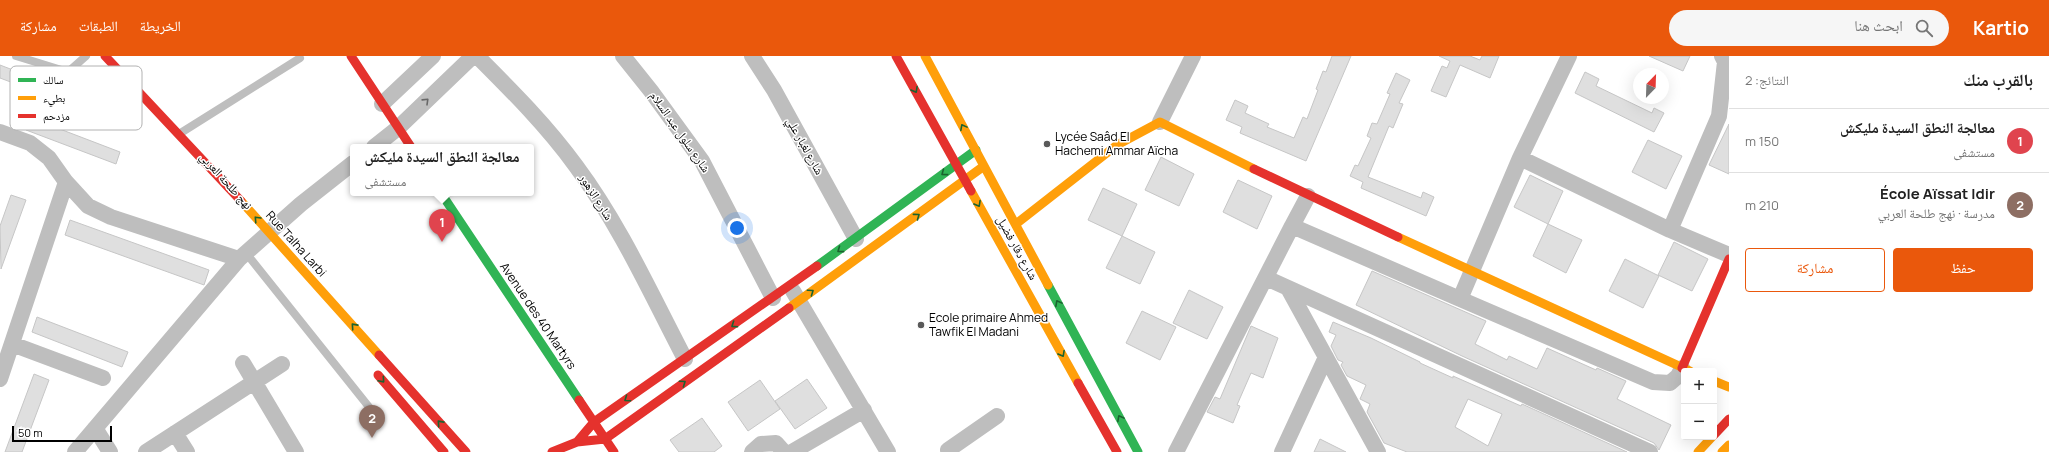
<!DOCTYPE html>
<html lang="ar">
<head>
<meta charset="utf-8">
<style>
  body { margin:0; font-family:Manrope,"Noto Naskh Arabic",sans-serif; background:#f6f6f6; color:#222; direction:rtl }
  .controls { position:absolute; right:12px; bottom:12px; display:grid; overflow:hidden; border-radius:4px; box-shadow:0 4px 16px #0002 }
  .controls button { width:36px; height:36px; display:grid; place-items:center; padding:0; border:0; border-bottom:1px solid #e0e0e0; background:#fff; color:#222; font:20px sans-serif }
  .compass { position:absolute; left:1633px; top:12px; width:36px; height:36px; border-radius:50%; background:#fff; box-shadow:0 4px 16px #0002; rotate:23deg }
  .scale { position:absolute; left:12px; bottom:10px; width:100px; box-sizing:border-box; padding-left:4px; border:2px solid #000; border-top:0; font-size:11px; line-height:14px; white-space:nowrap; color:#000; -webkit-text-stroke:3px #fff; paint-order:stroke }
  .you { position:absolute; left:737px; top:172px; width:14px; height:14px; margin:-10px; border:3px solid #fff; border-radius:50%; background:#1a73e8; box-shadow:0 0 0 6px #1a73e833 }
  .badge { display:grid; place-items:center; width:26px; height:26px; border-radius:50%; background:#ea580c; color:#fff; font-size:13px; font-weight:700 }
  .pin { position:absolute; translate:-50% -33px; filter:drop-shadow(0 1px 2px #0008) }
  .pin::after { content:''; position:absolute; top:21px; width:14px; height:12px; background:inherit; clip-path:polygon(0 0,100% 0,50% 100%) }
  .popup { position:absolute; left:350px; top:88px; width:184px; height:52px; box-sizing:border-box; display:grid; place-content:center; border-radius:4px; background:#fff; filter:drop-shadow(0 1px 3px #0005); font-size:13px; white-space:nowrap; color:#767676 }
  .popup b { font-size:15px; color:#222 }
  .popup::after { content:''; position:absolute; left:50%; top:100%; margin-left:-8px; border:8px solid transparent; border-top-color:#fff }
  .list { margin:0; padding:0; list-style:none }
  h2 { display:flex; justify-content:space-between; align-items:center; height:52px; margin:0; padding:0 16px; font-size:17px }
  h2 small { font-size:13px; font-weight:400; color:#767676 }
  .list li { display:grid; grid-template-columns:26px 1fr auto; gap:12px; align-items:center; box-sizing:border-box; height:64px; padding:0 16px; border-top:1px solid #e0e0e0 }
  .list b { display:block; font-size:15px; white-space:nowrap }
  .list p { margin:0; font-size:13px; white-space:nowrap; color:#767676 }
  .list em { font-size:13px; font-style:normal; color:#767676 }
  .actions { display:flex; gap:8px; padding:12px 16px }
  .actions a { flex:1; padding:9px 0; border:1px solid #ea580c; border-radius:4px; text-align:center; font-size:14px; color:#ea580c }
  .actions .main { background:#ea580c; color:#fff }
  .icon { flex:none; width:22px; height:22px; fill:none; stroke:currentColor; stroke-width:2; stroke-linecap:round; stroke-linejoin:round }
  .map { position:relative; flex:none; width:1729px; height:396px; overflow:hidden; direction:ltr }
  header { display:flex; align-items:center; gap:24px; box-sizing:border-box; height:56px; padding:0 20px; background:#ea580c; color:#fff }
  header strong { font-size:19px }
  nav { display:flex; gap:22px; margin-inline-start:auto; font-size:14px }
  .search { width:280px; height:36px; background:#f6f6f6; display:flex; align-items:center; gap:10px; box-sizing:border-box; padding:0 14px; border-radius:22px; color:#767676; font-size:15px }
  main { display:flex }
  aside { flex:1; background:#fff }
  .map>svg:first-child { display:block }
  .building { fill:#dfdfdf; stroke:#c6c6c6; fill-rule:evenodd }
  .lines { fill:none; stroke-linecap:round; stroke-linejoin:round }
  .lane { stroke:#bebebe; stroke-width:8 }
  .street { stroke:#bebebe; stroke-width:16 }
  .fast { stroke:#30b455; stroke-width:9 }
  .slow { stroke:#ff9f0a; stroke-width:9 }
  .jam { stroke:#e5322d; stroke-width:9 }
  .oneway { stroke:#1a632f }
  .oneway2 { stroke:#686868 }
  .poi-dot { fill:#595959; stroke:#fff; stroke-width:1.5 }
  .labels { text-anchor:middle; stroke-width:3; stroke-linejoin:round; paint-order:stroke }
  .street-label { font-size:12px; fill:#000; stroke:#fff }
  .poi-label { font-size:12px; fill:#000; stroke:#fff; text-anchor:start }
  .key { fill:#fff; stroke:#b2b2b2; stroke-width:1 }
  .key-label { font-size:11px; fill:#000 }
</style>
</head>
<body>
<header>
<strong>Kartio</strong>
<div class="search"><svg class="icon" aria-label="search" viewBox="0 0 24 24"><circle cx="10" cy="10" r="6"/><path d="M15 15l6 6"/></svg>ابحث هنا</div>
<nav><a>الخريطة</a><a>الطبقات</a><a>مشاركة</a></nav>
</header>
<main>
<aside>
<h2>بالقرب منك<small>النتائج: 2</small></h2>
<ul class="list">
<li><span class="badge" style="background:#e0444e">1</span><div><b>معالجة النطق السيدة مليكش</b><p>مستشفى</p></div><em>150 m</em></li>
<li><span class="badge" style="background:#8d6e63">2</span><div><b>École Aïssat Idir</b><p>مدرسة · نهج طلحة العربي</p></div><em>210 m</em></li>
</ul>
<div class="actions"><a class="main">حفظ</a><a>مشاركة</a></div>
</aside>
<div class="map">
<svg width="1729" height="396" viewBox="0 0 1729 396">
  <rect width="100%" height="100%" fill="#fff"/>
  <path class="building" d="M1332 0H1351L1306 105 1240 77 1242 71 1226 64 1235 44 1248 50 1245 57 1269 68 1267 71 1294 82 1303 61 1307 63 1318 34 1316 33 1323 15 1326 16Z
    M1439 0H1470L1480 4 1482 0H1499L1490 22 1460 9 1446 41 1431 35 1442 10 1447 12 1450 5Z
    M1649 0H1690L1683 15Z
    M0 9 44 26 40 37 0 22Z
    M1585 16 1599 23 1596 30 1652 57 1654 52 1664 57 1654 76 1575 37Z
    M1396 17 1410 24 1399 47 1403 48 1393 72 1389 70 1368 121 1421 142 1423 136 1434 141 1426 160 1361 132 1363 126 1350 120 1355 109 1358 110 1371 82 1367 80 1372 67 1377 68 1390 38 1387 37Z
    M31 62 120 96 116 108 26 74Z
    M1729 68V118L1709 109Z
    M1648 84 1682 100 1666 133 1632 116Z
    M1161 101 1194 118 1179 150 1145 134Z
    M1530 119 1563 135 1548 168 1514 151Z
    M1238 124 1272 140 1257 173 1223 156Z
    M1103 132 1137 148 1122 180 1088 164Z
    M11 139 26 144 1 213 0 170Z
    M70 164 209 214 204 229 65 179Z
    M1548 168 1582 184 1566 217 1533 200Z
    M1122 180 1155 196 1140 228 1106 212Z
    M1674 186 1708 203 1692 235 1658 219Z
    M1625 203 1659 220 1643 252 1609 235Z
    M1372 215 1486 265 1475 288 1507 304 1509 300 1537 313 1547 292 1596 314 1597 312 1626 325 1617 343 1671 369 1659 394 1654 387 1462 300 1356 249Z
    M1189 234 1223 251 1207 283 1173 267Z
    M1142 255 1176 271 1160 304 1126 287Z
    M37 261 128 296 122 311 32 276Z
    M1333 266 1371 282 1420 306V307L1453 322V320L1521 350 1522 348 1627 396H1407L1384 387 1367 356 1370 348 1360 343 1366 329 1347 320 1341 309 1343 306 1338 304 1331 290 1336 279 1329 276ZM1468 343 1502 358 1488 390 1455 371Z
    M1251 270 1278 282 1263 322 1251 317 1237 349 1240 350 1233 367 1207 356 1215 341 1220 343Z
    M34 318 49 324 22 396H5Z
    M807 323 827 352 795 373 775 345Z
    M760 324 780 353 748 375 728 346Z
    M702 362 722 390 714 396H679L670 384Z
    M1320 383 1346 396H1314Z"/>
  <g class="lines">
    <path class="lane" d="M16 0 68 16 86 0
      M179 78 300 2
      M246 197 373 356"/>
    <path class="street" d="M477 0C512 35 547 70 576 110 620 169 651 238 685 303
      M623 0 651 35 702 105 773 242
      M752 0 774 34 856 183
      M382 48 433 0
      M1160 66 1193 0
      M0 76 30 87 49 102 66 126 88 150 111 161 239 203
      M374 91 398 72 473 0
      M1520 102 1670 174 1729 199
      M1292 170 1308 140
      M1670 174 1719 60 1725 6 1722 0
      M1266 222 1650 396
      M1289 234 1378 396
      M793 235 888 396
      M1460 243 1653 326 1670 327 1678 320 1682 312
      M12 288 103 322
      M243 307 296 396
      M0 323 66 126
      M95 372 110 396
      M175 377 187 396
      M948 394 997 360
      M75 396 239 203 301 148 353 107
      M146 396 282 308
      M752 396 761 388 776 387 784 396
      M792 396 864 354
      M1176 396 1292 170 1460 243 1520 102 1569 0
      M1282 396 1326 301"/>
    <path class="fast" d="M441 137 579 344
      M817 210 976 94
      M1048 229 1138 396"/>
    <path class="slow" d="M925 0 1048 229
      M971 135 1078 327
      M241 145 379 299
      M1016 168 1117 89 1160 66 1254 113
      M1398 181 1690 315
      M789 252 984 110
      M1714 325 1729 331
      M1698 396 1712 381
      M1722 396 1729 389"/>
    <path class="jam" d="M105 0 241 145
      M351 0 411 91
      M896 0 971 135
      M1254 113 1398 181
      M379 299 466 396
      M1682 312 1729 203
      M378 319 444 396
      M1078 327 1117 396
      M579 344 614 396
      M1714 379 1729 363
      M577 386 594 366 817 210
      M552 396 577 386 605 383 789 252"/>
  </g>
  <defs><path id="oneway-chevron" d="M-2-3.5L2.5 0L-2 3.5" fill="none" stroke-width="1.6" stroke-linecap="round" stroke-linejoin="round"/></defs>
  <g class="oneway">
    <use href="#oneway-chevron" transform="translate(915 34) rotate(61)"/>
    <use href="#oneway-chevron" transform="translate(963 71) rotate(-118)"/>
    <use href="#oneway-chevron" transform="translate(944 117) rotate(143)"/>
    <use href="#oneway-chevron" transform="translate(978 148) rotate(61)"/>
    <use href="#oneway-chevron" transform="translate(917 160) rotate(-36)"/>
    <use href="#oneway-chevron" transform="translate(257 163) rotate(-133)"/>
    <use href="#oneway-chevron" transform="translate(840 194) rotate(144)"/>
    <use href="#oneway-chevron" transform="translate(811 236) rotate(-35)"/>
    <use href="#oneway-chevron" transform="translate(1058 247) rotate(-118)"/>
    <use href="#oneway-chevron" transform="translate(734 269) rotate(146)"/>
    <use href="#oneway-chevron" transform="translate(354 270) rotate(-132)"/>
    <use href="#oneway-chevron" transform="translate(1062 298) rotate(61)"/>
    <use href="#oneway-chevron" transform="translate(382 324) rotate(49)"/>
    <use href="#oneway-chevron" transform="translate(683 327) rotate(-35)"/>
    <use href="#oneway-chevron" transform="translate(627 343) rotate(145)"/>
    <use href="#oneway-chevron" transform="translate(1120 362) rotate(-118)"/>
    <use href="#oneway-chevron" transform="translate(440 367) rotate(-132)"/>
  </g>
  <use class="oneway2" href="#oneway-chevron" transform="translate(426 45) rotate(-44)"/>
  <g class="poi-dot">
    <circle cx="1047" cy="88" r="4"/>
    <circle cx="921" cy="269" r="4"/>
  </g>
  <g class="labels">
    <g class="street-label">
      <text transform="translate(680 76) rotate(55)" y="4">شارع سلول عبد السلام</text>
      <text transform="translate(805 90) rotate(61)" y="4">شارع لغبار علي</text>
      <text transform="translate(226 125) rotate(48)" y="4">نهج طلحة العربي</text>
      <text transform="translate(596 141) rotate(58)" y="4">شارع الزهور</text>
      <text transform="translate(296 188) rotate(48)" y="4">Rue Talha Larbi</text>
      <text transform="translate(1017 192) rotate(61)" y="4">شارع دقار فضيل</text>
      <text transform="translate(538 260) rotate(56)" y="4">Avenue des 40 Martyrs</text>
    </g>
    <g class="poi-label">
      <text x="1055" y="85">Lycée Saâd El<tspan x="1055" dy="14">Hachemi Ammar Aïcha</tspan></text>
      <text x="929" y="266">Ecole primaire Ahmed<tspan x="929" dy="14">Tawfik El Madani</tspan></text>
    </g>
  </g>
  <rect x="10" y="10" width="132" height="64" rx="6" class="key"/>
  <rect x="18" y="22" width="18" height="4" fill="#30b455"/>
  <rect x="18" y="40" width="18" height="4" fill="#ff9f0a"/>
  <rect x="18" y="58" width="18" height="4" fill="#e5322d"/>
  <g class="key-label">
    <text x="43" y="28">سالك</text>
    <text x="43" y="46">بطيء</text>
    <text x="43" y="64">مزدحم</text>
  </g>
</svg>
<div class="controls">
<button>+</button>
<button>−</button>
</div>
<svg class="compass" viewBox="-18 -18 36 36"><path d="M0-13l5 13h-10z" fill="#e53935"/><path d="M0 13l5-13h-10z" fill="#767676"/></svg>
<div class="scale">50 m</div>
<div class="you"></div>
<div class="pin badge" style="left:442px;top:186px;background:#e0444e">1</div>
<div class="popup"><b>معالجة النطق السيدة مليكش</b>مستشفى</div>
<div class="pin badge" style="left:372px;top:382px;background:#8d6e63">2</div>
</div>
</main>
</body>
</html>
